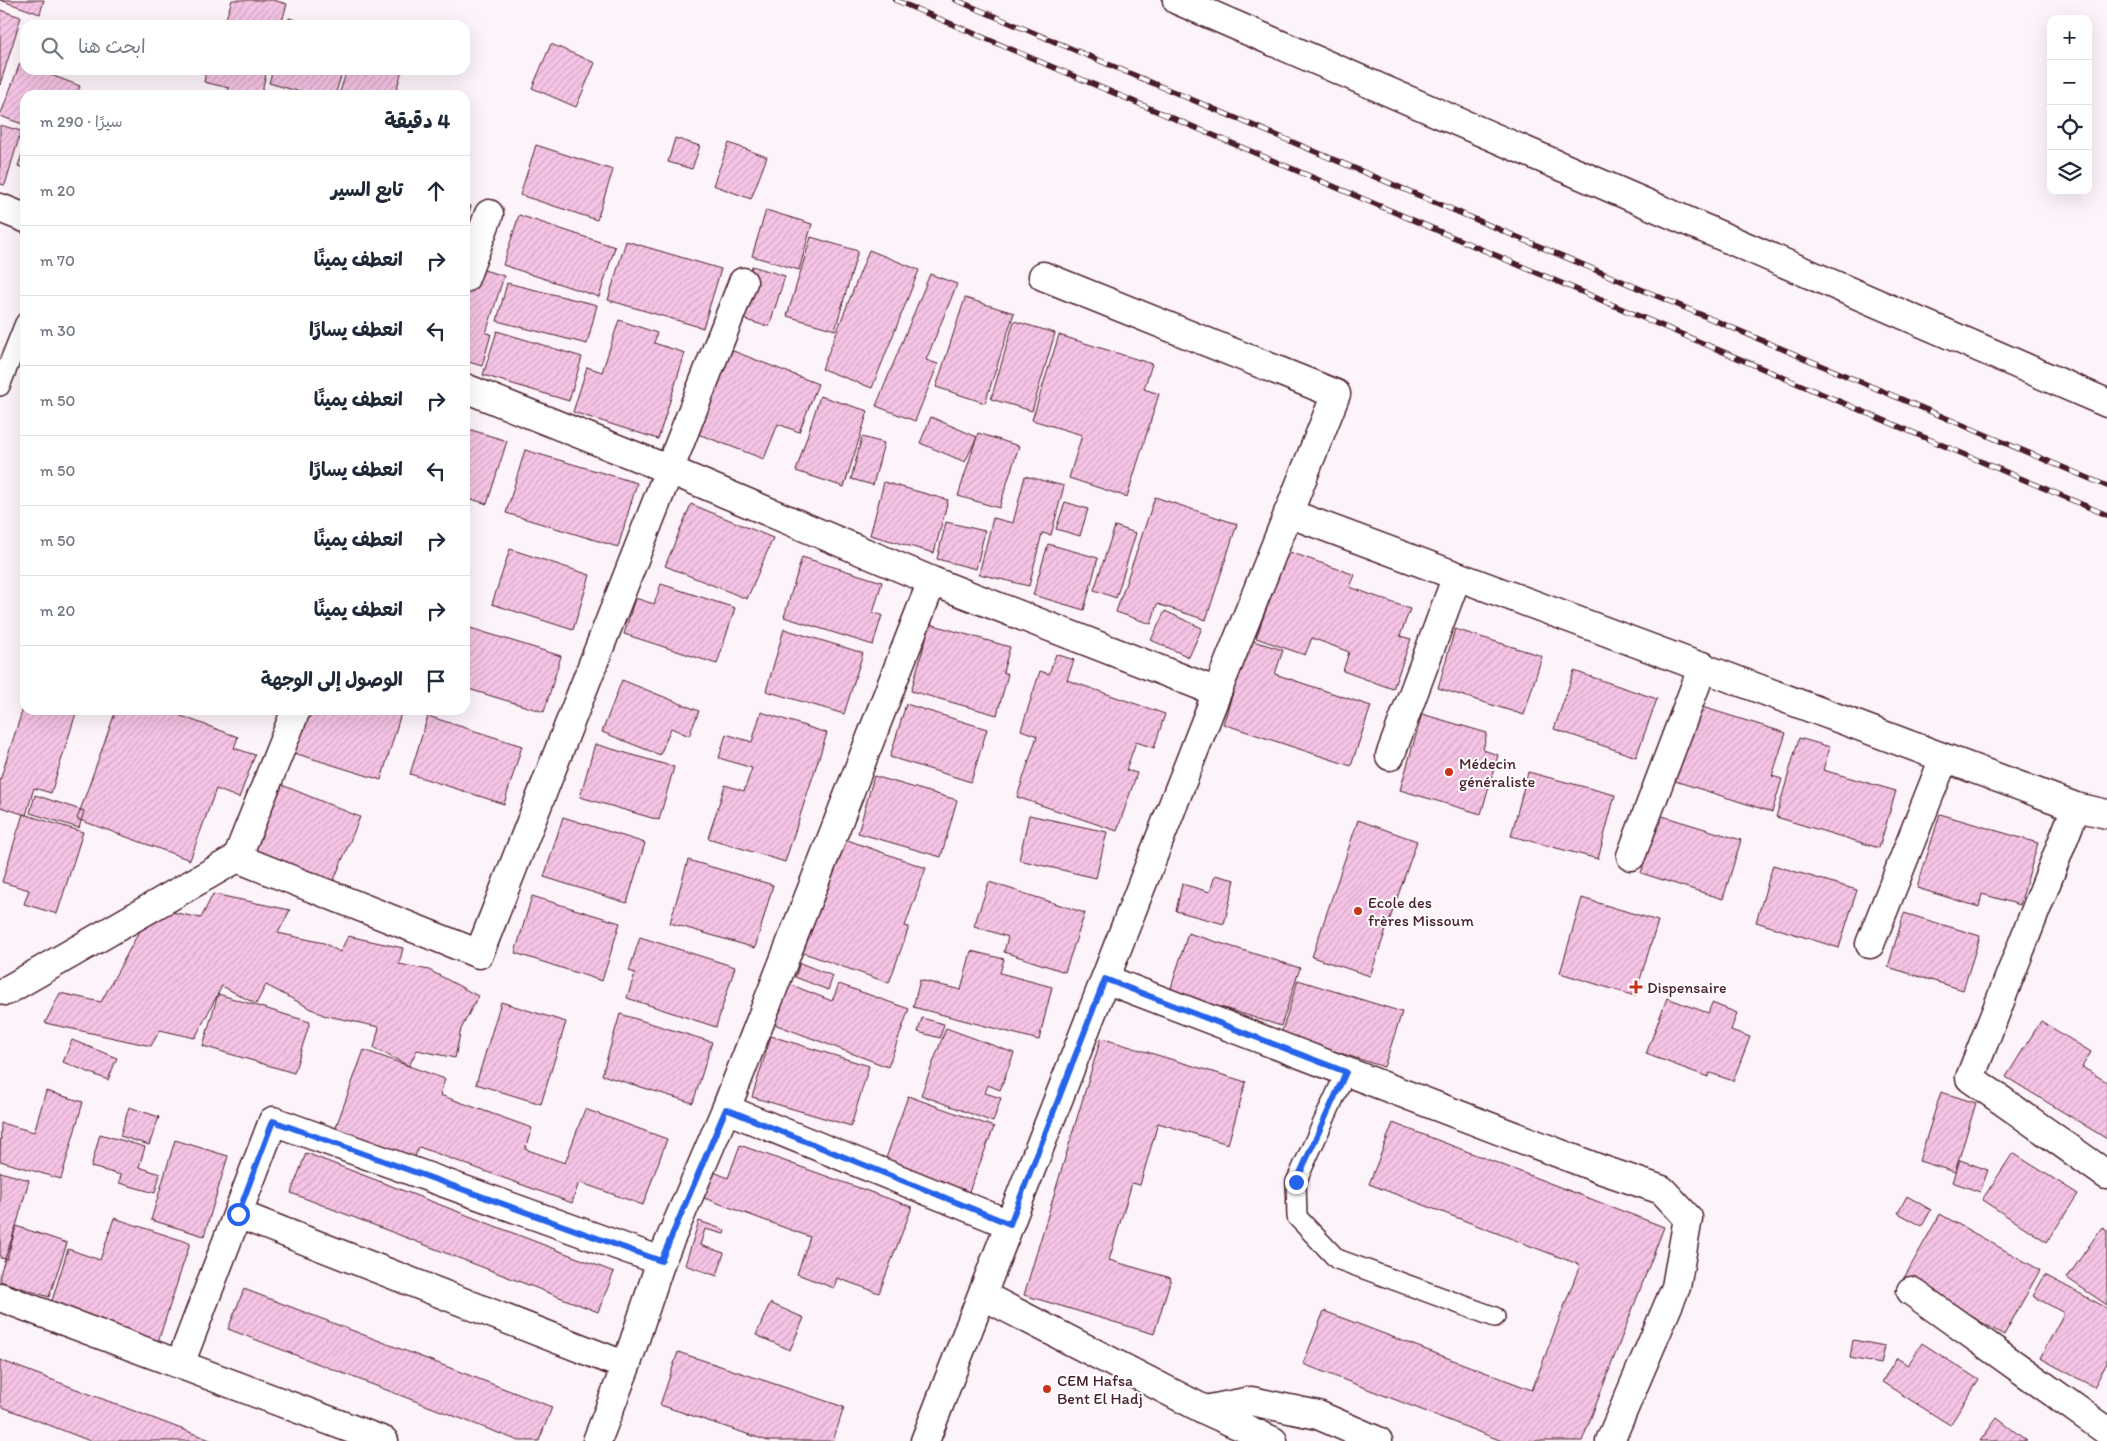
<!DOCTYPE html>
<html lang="ar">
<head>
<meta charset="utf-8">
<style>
  body { margin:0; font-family:Itim,"Playpen Sans Arabic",sans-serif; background:#f2f2f3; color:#1f2937; direction:rtl }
  .controls { position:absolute; right:15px; top:15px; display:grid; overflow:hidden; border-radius:10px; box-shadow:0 5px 20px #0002 }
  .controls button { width:45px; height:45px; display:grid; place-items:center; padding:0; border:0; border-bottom:1px solid #e0e1e3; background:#fff; color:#1f2937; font:25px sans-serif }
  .stop { position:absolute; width:15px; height:15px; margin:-11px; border:4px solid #2563eb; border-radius:50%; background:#fff }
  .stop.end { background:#2563eb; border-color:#fff; box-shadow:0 1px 5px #0008 }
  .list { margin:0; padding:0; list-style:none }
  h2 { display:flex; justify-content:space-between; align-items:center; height:65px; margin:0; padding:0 20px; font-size:21px }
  h2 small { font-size:16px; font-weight:400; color:#747a83 }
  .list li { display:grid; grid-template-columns:32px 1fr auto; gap:15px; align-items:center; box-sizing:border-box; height:70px; padding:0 20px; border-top:1px solid #e0e1e3 }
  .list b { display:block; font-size:19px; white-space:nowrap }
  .list em { font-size:16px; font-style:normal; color:#747a83 }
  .icon { flex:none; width:28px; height:28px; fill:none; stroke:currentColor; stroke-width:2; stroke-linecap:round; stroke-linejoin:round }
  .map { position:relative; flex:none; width:2107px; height:1441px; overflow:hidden; direction:ltr }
  .search { position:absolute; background:#fff; box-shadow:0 5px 20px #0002; left:20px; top:20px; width:450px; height:55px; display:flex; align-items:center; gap:12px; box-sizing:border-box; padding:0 18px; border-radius:15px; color:#747a83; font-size:19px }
  .panel { position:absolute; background:#fff; box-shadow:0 5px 20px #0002; left:20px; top:90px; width:450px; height:625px; border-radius:15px; direction:rtl }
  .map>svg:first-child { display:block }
  .building { fill:url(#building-hatch); stroke:#4a1f2b }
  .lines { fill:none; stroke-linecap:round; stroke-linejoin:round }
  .service-casing { stroke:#4a1f2b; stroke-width:22 }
  .minor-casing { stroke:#4a1f2b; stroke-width:31 }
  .service { stroke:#fff; stroke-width:19 }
  .minor { stroke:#fff; stroke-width:28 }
  .rail-casing { stroke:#4a1f2b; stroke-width:5.5 }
  .rail { stroke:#fff; stroke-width:4; stroke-dasharray:11; stroke-linecap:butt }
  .route { stroke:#2563eb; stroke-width:6 }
  .poi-dot { fill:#c8321e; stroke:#fff; stroke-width:2 }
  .labels { text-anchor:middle; stroke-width:4; stroke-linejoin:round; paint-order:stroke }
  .poi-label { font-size:16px; fill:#4a1f2b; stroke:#fff; text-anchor:start }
</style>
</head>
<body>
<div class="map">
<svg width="2107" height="1441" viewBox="0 0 2107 1441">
  <defs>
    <pattern id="building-hatch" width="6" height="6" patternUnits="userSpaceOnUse" patternTransform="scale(1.25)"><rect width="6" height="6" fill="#f6c4e5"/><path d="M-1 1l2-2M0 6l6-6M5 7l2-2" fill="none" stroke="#d4a8c5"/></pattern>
  </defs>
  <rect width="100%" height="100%" fill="#fdf3fa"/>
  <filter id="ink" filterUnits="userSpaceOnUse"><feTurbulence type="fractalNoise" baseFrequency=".02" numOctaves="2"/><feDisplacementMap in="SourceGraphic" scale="10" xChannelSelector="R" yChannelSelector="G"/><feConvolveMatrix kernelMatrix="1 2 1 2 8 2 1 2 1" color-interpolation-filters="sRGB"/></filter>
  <g filter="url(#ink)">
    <path class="building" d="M0 0H44L40 14Z
      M232 0H273L287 4 281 25H224Z
      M0 10 21 17 0 85Z
      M289 18 312 25H287Z
      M551 44 595 63 576 107 532 88Z
      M20 63 25 65V70H38L80 86 77 95H25V125L0 116Z
      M206 70H267L261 95H227L229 88 204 82Z
      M273 70H343L335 95H311L269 83Z
      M347 70H402L395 95H339Z
      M0 125 21 131 5 185 0 184Z
      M675 138 700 146 692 169 668 162Z
      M729 143 767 157 751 199 713 185Z
      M25 145V168L18 166Z
      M536 145 613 170 597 220 520 195Z
      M465 204 471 206 465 225Z
      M766 210 812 224 799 270 752 256Z
      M519 215 615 247 599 297 503 265Z
      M811 237 858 251 835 330 787 316Z
      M626 241 721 269 703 328 608 300Z
      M869 250 919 270 872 388 822 369Z
      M752 266 785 276 769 327 736 317Z
      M474 267 504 276 486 333 491 334 482 366 465 361V296Z
      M930 274 957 284 926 360 938 364 915 421 876 406Z
      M507 283 597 305 587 344 497 321Z
      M965 298 1014 313 985 403 936 387Z
      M619 320 657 333 654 343 685 353 658 439 573 412 587 367 602 372Z
      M1014 321 1055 333 1032 411 991 399Z
      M497 331 582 357 569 401 483 375Z
      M1059 335 1152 364 1144 389 1159 394 1127 497 1069 478 1082 435 1032 420Z
      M723 347 818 384 799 432 778 424 764 459 690 431Z
      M820 396 868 411 844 487 796 471Z
      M931 417 977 437 965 462 920 443Z
      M465 428 507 441 487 504 465 497Z
      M978 433 1019 446 999 508 958 496Z
      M862 437 884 443 873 485 851 479Z
      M525 450 637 483 618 547 506 513Z
      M1025 476 1064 486 1051 535 1042 533 1029 586 979 574 993 518 1013 523Z
      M884 482 948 500 934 553 870 535Z
      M1155 497 1237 524 1206 620 1157 604 1151 624 1116 612Z
      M1065 502 1088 509 1080 536 1056 529Z
      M691 504 773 538 747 599 665 566Z
      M946 522 985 531 976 569 937 559Z
      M1115 526 1136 533 1116 598 1094 590Z
      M1048 544 1098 558 1084 610 1033 595Z
      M510 549 590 575 573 630 492 604Z
      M1287 551 1355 575 1350 587 1410 609 1400 636 1411 639 1393 689 1343 671 1349 652 1312 638 1305 655 1256 638Z
      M802 557 882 582 873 613 882 615 873 645 784 617Z
      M661 584 735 608 717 664 624 634 635 598 654 604Z
      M1165 611 1202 628 1189 657 1151 640Z
      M930 624 1010 647 1003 672 1008 674 997 715 911 691Z
      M467 627 561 656 544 712 465 688V634Z
      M784 629 863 653 844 714 766 691Z
      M1455 629 1542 656 1524 715 1438 688Z
      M1250 640 1283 650 1275 674 1371 706 1351 766 1223 724Z
      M1056 654 1074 660 1067 680 1165 714 1154 748 1136 742 1126 770 1137 773 1117 831 1017 797 1037 736 1021 730 1040 671 1049 674Z
      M1574 671 1657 699 1636 757 1554 729Z
      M622 680 699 711 689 736 671 728 660 755 602 732Z
      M25 702V710H77L51 793 34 788 26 815 0 807V780Z
      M906 704 987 729 971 782 890 757Z
      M1699 706 1786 733 1772 776 1782 779 1772 812 1675 781Z
      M116 710H165L238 737 234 748 255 755 239 798 216 789 190 860 77 819Z
      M307 710 330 715 332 710H402L381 780 294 753Z
      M761 712 827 733 785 862 708 838 725 785 744 791 752 768 719 758 726 734 752 742Z
      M1422 714 1487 733 1483 750 1498 755 1481 814 1400 790Z
      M428 716 522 746 504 804 410 774Z
      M1799 738 1830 747 1823 770 1896 791 1879 848 1776 817Z
      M595 744 674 767 659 820 580 797Z
      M1528 772 1615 795 1598 859 1511 836Z
      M874 776 957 800 941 857 858 833Z
      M282 785 360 817 329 892 251 859Z
      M35 795 84 811 79 828 30 813Z
      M23 814 83 832 57 914 24 904 29 890 2 882Z
      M1940 814 2038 843 2020 905 1982 894 1979 907 1917 888Z
      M1029 815 1107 832 1096 878 1019 860Z
      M1659 815 1741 840 1723 899 1641 873Z
      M563 817 645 843 627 903 544 877Z
      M1358 820 1417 841 1370 976 1312 957Z
      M842 838 926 868 905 926 909 927 889 983 801 952Z
      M688 860 773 885 755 948 670 923Z
      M1773 865 1857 890 1839 948 1756 922Z
      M1215 875 1235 880 1224 924 1176 911 1182 884 1210 892Z
      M989 882 1085 913 1065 972 1004 952 1008 937 974 926Z
      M213 894 290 910 278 933 324 943 340 952 348 936 403 948 399 964 429 970 478 996 461 1029 455 1058 417 1050 409 1066 374 1048 379 1027 323 1015 266 985 256 1004 222 986 195 1038 160 1030 151 1046 45 1023 60 993 101 1002 152 908 201 918Z
      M532 896 620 923 602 981 515 953Z
      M1582 898 1658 921 1635 996 1560 973Z
      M1904 913 1980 936 1963 990 1888 967Z
      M1188 933 1300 968 1281 1026 1170 991Z
      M640 937 735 967 716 1027 627 998 635 973 629 971Z
      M971 951 1004 959 1000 973 1052 987 1039 1040 913 1007 920 980 961 990Z
      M800 963 833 976 828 990 795 977Z
      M1298 980 1402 1012 1384 1067 1281 1034Z
      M789 984 832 1001 839 984 909 1009 888 1067 774 1024Z
      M218 994 310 1022 294 1073 203 1046Z
      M1667 998 1708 1013 1712 1003 1737 1013 1731 1030 1750 1037 1733 1081 1710 1073 1708 1077 1646 1054Z
      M501 1002 566 1022 541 1104 476 1084Z
      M620 1014 712 1042 693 1103 602 1075Z
      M922 1018 944 1024 940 1038 918 1032Z
      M2041 1021 2091 1052 2082 1067 2107 1082V1139L2006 1077Z
      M946 1028 1014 1053 1000 1090 988 1085 985 1093 1001 1098 993 1122 921 1095Z
      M771 1036 869 1066 851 1126 752 1097Z
      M1101 1038 1246 1082 1228 1144 1158 1123 1140 1185 1132 1183 1109 1260 1171 1278 1154 1334 1024 1295Z
      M72 1040 117 1058 108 1080 63 1062Z
      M364 1050 445 1079 440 1095 532 1128 525 1149 565 1163 585 1109 667 1139 643 1205 579 1182 572 1203 419 1147 413 1161 334 1132Z
      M46 1091 83 1102 61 1179 0 1161 1 1123 34 1132Z
      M1941 1092 1976 1103 1955 1172 1919 1161Z
      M908 1096 994 1127 968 1194 884 1164Z
      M129 1107 159 1117 149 1145 120 1136Z
      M1393 1123 1664 1227 1582 1441H1502L1303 1364 1324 1311 1532 1390 1580 1265 1369 1184Z
      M100 1134 145 1147 139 1167 160 1174 155 1193 119 1183 121 1175 91 1167Z
      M175 1140 228 1156 204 1236 151 1220Z
      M740 1145 912 1207 879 1293 837 1278 834 1288 797 1274 810 1237 704 1198 714 1172 728 1178Z
      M306 1153 614 1272 598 1312 291 1193Z
      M2013 1153 2078 1194 2047 1242 1982 1200Z
      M1960 1160 1988 1170 1980 1192 1952 1182Z
      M0 1172 29 1180 7 1259 0 1258Z
      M1907 1196 1931 1210 1922 1226 1898 1213Z
      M1940 1214 2040 1270 2004 1335 1904 1278Z
      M114 1218 190 1243 158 1342 50 1307 68 1249 100 1260Z
      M699 1221 725 1230 724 1234 705 1229 700 1245 724 1253 717 1276 685 1265Z
      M16 1226 67 1243 49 1297 0 1281V1274Z
      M2102 1227 2107 1230V1305L2067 1278Z
      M2045 1275 2107 1308V1363L2094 1387 2040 1358 2064 1313 2033 1296Z
      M244 1289 552 1407 539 1441H519L228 1329Z
      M770 1303 804 1318 790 1350 756 1335Z
      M1853 1340 1885 1346 1881 1364 1850 1358Z
      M1922 1343 1979 1380 1950 1425 1882 1382 1897 1358 1908 1365Z
      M678 1352 844 1407 833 1441H768L660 1405Z
      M0 1360 213 1441H90L0 1406Z
      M1997 1418 2027 1441H1980Z"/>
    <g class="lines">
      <g class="service-casing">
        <path id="service" d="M0 386 25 323
          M1346 1072 1296 1182 1297 1217 1337 1259 1495 1317"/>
      </g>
      <g class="minor-casing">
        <path id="minor" d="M1177 0 2107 403
          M0 208 25 218
          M1043 276 1336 394 1217 692
          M465 278 489 214
          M465 388 670 470 932 581 1217 692 925 1441
          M1288 513 2076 807 2107 814
          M1390 756 1457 576
          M2076 807 1970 1078 2107 1175
          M1631 856 1703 666
          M237 858 296 710
          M1870 944 1944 758
          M1105 979 1600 1169 1662 1190 1688 1218 1676 1287 1610 1441
          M6 991 237 858 479 954 743 282
          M726 1109 1009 1224
          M238 1214 626 1366
          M1911 1291 2107 1431
          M982 1295 1205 1410 1273 1441
          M0 1297 384 1441
          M180 1364 273 1121 661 1261
          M1205 1410 1251 1401 1318 1415 1378 1441
          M597 1441 626 1366 661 1261 726 1109 932 581"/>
      </g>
      <use href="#service" class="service"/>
      <use href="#minor" class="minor"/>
      <g class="rail-casing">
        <path id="rail" d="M895 0 2107 515
          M956 0 2107 486"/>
      </g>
      <use href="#rail" class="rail"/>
    </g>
  </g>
  <g class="lines" filter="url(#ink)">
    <path class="route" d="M238 1214 273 1121 661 1261 726 1109 1010 1224 1105 979 1346 1072 1296 1182"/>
  </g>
  <g class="poi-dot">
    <circle cx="1449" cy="772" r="5"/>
    <circle cx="1358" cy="911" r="5"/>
    <path d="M1633.5 979.5h5v5h5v5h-5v5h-5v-5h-5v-5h5z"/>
    <circle cx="1047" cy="1389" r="5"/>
  </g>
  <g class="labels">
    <g class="poi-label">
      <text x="1459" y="769">Médecin<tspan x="1459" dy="18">généraliste</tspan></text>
      <text x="1368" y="908">Ecole des<tspan x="1368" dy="18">frères Missoum</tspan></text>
      <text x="1647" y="993">Dispensaire</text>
      <text x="1057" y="1386">CEM Hafsa<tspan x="1057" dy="18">Bent El Hadj</tspan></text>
    </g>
  </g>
</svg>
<div class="controls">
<button>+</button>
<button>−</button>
<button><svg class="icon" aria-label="locate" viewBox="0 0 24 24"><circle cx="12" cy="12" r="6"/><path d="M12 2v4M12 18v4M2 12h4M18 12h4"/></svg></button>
<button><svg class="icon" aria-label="layers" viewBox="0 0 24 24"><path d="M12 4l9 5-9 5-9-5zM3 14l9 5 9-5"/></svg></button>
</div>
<div class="stop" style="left:238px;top:1214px"></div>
<div class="stop end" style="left:1296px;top:1182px"></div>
<div class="search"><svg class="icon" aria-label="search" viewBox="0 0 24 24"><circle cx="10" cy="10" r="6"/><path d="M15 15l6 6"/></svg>ابحث هنا</div>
<section class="panel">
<h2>4 دقيقة<small>سيرًا · 290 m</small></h2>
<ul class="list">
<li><svg class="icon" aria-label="ahead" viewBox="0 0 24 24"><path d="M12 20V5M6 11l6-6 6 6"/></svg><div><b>تابع السير</b></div><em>20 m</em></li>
<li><svg class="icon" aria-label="right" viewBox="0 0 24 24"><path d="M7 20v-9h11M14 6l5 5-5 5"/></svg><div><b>انعطف يمينًا</b></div><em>70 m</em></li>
<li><svg class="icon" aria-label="left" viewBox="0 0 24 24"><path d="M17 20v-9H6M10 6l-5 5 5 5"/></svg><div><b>انعطف يسارًا</b></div><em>30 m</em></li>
<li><svg class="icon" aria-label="right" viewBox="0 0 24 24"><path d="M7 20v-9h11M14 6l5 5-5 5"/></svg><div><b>انعطف يمينًا</b></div><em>50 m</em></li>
<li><svg class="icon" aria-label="left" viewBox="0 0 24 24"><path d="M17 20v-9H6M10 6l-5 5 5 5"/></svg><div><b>انعطف يسارًا</b></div><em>50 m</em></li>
<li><svg class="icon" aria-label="right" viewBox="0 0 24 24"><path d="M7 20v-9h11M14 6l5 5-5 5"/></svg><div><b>انعطف يمينًا</b></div><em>50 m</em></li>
<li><svg class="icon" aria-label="right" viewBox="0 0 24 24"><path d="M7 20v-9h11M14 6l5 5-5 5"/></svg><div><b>انعطف يمينًا</b></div><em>20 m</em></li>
<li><svg class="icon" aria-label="arrive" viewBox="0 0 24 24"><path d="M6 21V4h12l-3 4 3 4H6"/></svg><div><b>الوصول إلى الوجهة</b></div></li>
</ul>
</section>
</div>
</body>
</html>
